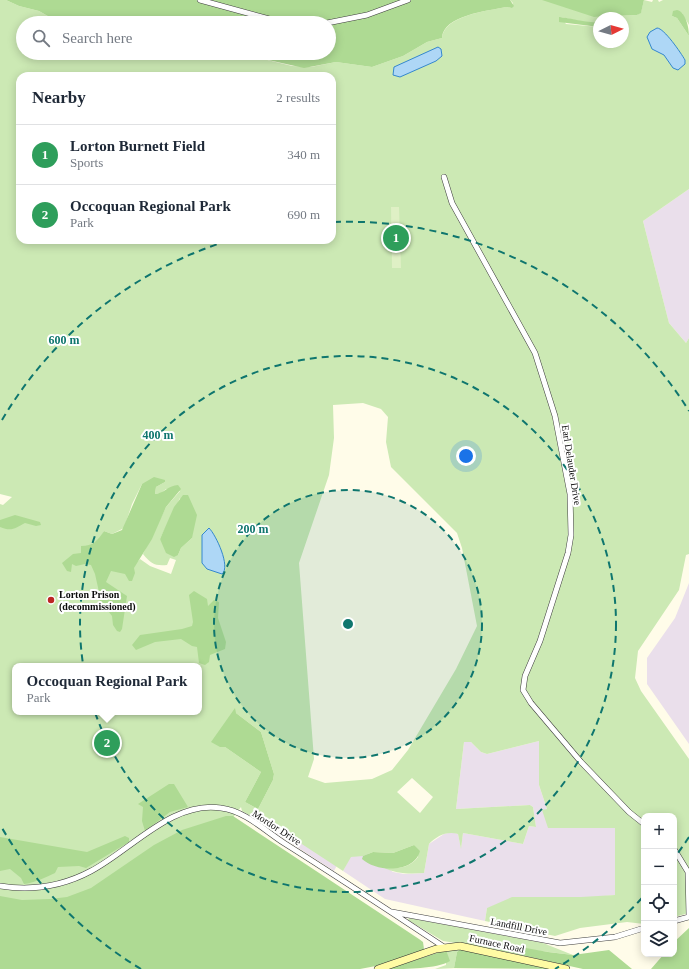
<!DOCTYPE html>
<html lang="en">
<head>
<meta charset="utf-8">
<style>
  body { margin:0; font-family:"Times New Roman",serif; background:#f2f2f3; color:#1f2937 }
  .controls { position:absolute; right:12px; bottom:12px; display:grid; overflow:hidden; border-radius:8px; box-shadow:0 2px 10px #0003 }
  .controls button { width:36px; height:36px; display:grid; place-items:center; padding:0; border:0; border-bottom:1px solid #e0e1e3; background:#fff; color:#1f2937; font:20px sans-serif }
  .compass { position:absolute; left:593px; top:12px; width:36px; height:36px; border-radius:50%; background:#fff; box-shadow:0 2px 10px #0003; rotate:85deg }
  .you { position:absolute; left:466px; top:456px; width:14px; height:14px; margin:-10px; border:3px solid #fff; border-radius:50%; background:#1a73e8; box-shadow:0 0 0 6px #1a73e833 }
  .badge { display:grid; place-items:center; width:26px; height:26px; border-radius:50%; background:#b45309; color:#fff; font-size:13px; font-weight:700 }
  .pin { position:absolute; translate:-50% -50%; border:2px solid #fff; box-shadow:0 1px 4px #0006 }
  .popup { position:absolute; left:12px; top:663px; width:190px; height:52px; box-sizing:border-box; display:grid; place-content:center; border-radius:8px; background:#fff; filter:drop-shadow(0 1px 3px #0005); font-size:13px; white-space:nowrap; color:#747a83 }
  .popup b { font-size:15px; color:#1f2937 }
  .popup::after { content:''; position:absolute; left:50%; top:100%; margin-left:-8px; border:8px solid transparent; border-top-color:#fff }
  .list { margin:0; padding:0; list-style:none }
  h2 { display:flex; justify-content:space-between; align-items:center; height:52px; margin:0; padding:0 16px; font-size:17px }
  h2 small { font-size:13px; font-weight:400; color:#747a83 }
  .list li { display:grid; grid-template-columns:26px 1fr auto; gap:12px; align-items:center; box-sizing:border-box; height:60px; padding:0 16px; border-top:1px solid #e0e1e3 }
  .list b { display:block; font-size:15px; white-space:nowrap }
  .list p { margin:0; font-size:13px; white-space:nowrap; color:#747a83 }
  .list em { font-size:13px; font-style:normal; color:#747a83 }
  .icon { flex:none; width:22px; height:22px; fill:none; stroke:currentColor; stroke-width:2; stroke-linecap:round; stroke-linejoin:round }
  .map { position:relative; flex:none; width:689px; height:969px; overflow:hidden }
  .search { position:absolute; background:#fff; box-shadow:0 2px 10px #0003; left:16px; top:16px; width:320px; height:44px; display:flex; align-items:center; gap:10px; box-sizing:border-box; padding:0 14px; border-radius:22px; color:#747a83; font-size:15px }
  .panel { position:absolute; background:#fff; box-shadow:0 2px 10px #0003; left:16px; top:72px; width:320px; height:172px; border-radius:12px }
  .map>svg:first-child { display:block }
  .industrial { fill:#eadfeb }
  .green { fill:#cce9b4; fill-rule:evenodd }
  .forest { fill:#aeda93 }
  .pitch { fill:#dff0c5 }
  .water { fill:#aed7f6; stroke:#3487ce }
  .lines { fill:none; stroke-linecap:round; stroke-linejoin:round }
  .street-casing { stroke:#3e3e3e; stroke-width:6 }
  .secondary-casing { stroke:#2d2d2d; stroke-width:8 }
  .street { stroke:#fff; stroke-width:5 }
  .secondary { stroke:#fffba4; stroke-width:7 }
  .ring { fill:none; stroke:#0f766e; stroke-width:2; stroke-dasharray:7 5 }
  .poi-dot { fill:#bc2523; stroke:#fff; stroke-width:1.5 }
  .labels { text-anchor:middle; stroke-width:4; stroke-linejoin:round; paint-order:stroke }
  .street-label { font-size:10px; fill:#0b0b0b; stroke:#fff }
  .poi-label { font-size:10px; font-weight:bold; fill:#0b0b0b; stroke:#fff; text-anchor:start }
  .centre { fill:#0f766e; stroke:#fff; stroke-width:2 }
  .ring-label { font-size:12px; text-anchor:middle; font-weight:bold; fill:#0f766e; stroke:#fff; stroke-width:4; stroke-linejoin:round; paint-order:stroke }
</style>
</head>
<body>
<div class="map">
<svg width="689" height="969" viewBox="0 0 689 969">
  <rect width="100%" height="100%" fill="#fffce9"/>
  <path class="industrial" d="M689 189V338L686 343 669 323 643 221Z
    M689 583V744L647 684V658L675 618Z
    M539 741V785L547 809 542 811 615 828V895L487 908 485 921 385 899 343 871 350 857 368 853 393 872 404 874 424 873 429 844 444 834 452 832 458 834 461 848 463 833 523 844 529 826 536 827 533 807 530 805 456 809 464 742H471L481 752 487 754Z
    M284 811 345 850 334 871 277 834 271 825Z"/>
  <path class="green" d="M0 0H6L19 6 39 11 60 23H23V53H238L292 66 311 67 336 62 372 67 403 56 427 42 442 38C444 15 488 11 506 7L512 8 513 3 510 0H595L594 17 637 15 641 12 644 0 652 2 653 0H658L659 2 663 0H689V25L682 13 672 16 677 18 689 36V189L643 221 669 323 686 343 689 338V554L686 555 679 590 638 651 635 678 641 691 689 759V913L674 917V816H644V924L627 922 580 928 555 936 485 921 487 908 512 897H581L615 895V828H548L542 810 547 809 539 785V741L487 754 481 752 471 742H464L456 809 530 805 533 807 536 827 529 826 523 844 463 833 461 849 458 834C446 831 437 836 429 844L424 873C408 874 397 874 382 867 396 869 409 869 418 857L414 845 393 853 373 852 363 856 351 857 343 871 256 814 249 815 242 811 241 807 231 820 0 969V504L3 505 12 497 0 494ZM561 17 588 23 599 22V18H623V42H599V27L566 24ZM20 76H332V240H20ZM363 403 381 409 388 417 386 442 391 467 457 533 462 548 477 626 456 669 408 750 392 770 372 779 325 783 308 777 314 759 299 563 329 475 334 438 333 405ZM165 482 156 487 155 494 161 493 166 489 180 491 166 507 143 554C151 564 155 566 167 565L170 558 176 560 171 574 150 566 140 559 137 562 90 545 100 539 104 531 112 534 124 528 132 504 142 484ZM180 498 192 538 181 548 178 555 160 539ZM15 666H199V712H15ZM236 713 261 732 274 774 273 780 258 809 245 802 261 772 225 747ZM412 778 433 797 420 813 397 792Z
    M409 918 543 943 573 955 492 945 493 949 443 941 408 920Z
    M460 949 457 952 454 968 435 969 446 965V950Z"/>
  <path class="forest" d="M6 0H510L514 6 512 8 506 7C488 11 443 15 442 38L427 42 403 56 372 67 336 62 304 68 238 53H329V23H60L39 11 19 6Z
    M542 0H644L641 13 637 15 594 17Z
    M677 10C686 12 689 28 689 36L677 18 672 16 673 11Z
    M559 17C572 18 585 23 599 22V27L559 22Z
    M154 477 165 480V482L156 487 155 494C163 494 169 485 178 485L181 489 166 507 152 539 134 568 135 573 132 581H129L125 574 111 571 106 582 127 596 122 629 120 632 117 631 113 625 112 616 97 597 99 592 95 574 91 565 85 564 76 566 72 564 71 572 67 571 62 563 73 554 81 553V546C93 546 98 540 104 531L112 534 122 530 142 484Z
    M183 495H188L197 515 192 538 181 548 178 555 174 557 166 553 160 539 174 507Z
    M15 515 40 522 41 525 36 526 25 523C15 528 12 532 0 527V520Z
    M194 591 207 599 208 606 214 600 219 602 218 618 226 642 225 649 210 655 209 662 205 665 199 663 197 647 192 646 181 639 155 642 136 650 132 645 140 635 182 629 192 626 193 622 189 595Z
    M235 708 236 713 261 732 274 774 273 780 258 809 245 802 261 772 225 747H220L211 742Z
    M169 784H174L188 807 170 812 145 831 142 821 143 807 138 804Z
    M226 816H233L419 939 423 942 424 949 420 952 381 965 360 969H0V896L22 900 50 899 67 897 91 888 154 845 182 830Z
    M125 836 129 838V842L86 868 79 866 58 867 55 873C47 877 33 883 24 884L21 878 10 869 0 871V837L87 852Z
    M414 845 420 851C414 874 376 872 362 859L363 856 373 852 393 853Z
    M689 928V969H651L664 954H674V942Z
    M493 942 548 952 573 955 609 950 632 969H583L493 949 492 945Z
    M460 949 556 969 454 968 457 952Z
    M446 950 450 961C436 969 406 969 388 969Z"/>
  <path class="pitch" d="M391 207H399L401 268H392Z"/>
  <path class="water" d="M657 28C664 28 681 53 685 60V64L678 70 673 68 664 55 652 49 647 37 650 32Z
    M438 47 441 49 442 56 436 61 400 77 393 75 394 67Z
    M209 528C216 535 231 567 222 574L207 569 202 563V535Z"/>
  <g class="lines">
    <g class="street-casing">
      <path id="street" d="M200 0 273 20 292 23
        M327 23 367 15 408 0
        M444 177 452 203 535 353 555 416 570 494 571 535 568 553 540 641 525 676 523 690 531 703 581 762 629 812 644 824
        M674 849 688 872 689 915
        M0 886C32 891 63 886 91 871 131 850 173 800 221 808 245 811 264 830 284 843 338 877 391 912 444 947
        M392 912 560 943 615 937 644 928
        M674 921 689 917"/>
    </g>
    <g class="secondary-casing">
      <path id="secondary" d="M378 969 436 949 460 946 566 969"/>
    </g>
    <use href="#street" class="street"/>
    <use href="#secondary" class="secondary"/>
  </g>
  <circle cx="348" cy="624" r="134" fill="#0f766e" fill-opacity=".12"/>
  <g class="ring">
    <circle cx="348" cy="624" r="134"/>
    <circle cx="348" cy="624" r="268"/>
    <path d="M689 837A402 402 0 0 1 675 857M642 898A402 402 0 0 1 555 969M141 969A402 402 0 0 1 2 828M2 420A402 402 0 0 1 227 241M334 222A402 402 0 0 1 689 411"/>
  </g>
  <circle class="poi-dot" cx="51" cy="600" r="4"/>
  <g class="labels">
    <g class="street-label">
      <text transform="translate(572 465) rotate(81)" y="4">Earl Delauder Drive</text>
      <text transform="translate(277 827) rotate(33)" y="4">Mordor Drive</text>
      <text transform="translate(519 926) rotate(11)" y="4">Landfill Drive</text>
      <text transform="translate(497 943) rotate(12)" y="4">Furnace Road</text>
    </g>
    <g class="poi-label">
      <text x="59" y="598">Lorton Prison<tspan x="59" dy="12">(decommissioned)</tspan></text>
    </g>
  </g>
  <circle cx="348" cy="624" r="6" class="centre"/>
  <g class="ring-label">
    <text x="64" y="344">600 m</text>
    <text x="158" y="439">400 m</text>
    <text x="253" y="533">200 m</text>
  </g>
</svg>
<div class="controls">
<button>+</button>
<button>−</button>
<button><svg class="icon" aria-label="locate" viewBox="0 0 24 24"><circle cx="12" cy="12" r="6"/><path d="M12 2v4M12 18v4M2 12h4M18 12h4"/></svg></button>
<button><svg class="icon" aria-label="layers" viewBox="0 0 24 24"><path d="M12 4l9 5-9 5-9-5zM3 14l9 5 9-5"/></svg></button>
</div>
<svg class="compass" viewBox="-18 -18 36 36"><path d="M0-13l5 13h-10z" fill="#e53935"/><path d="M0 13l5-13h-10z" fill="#747a83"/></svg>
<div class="you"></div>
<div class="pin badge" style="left:396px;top:238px;background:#2e9e5b">1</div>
<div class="pin badge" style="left:107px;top:743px;background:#2e9e5b">2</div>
<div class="popup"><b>Occoquan Regional Park</b>Park</div>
<div class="search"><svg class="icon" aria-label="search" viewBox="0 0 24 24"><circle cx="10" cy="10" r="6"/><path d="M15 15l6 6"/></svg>Search here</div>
<section class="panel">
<h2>Nearby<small>2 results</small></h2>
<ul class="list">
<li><span class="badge" style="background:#2e9e5b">1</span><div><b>Lorton Burnett Field</b><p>Sports</p></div><em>340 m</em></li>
<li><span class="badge" style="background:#2e9e5b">2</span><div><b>Occoquan Regional Park</b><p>Park</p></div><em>690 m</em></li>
</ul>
</section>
</div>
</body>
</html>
